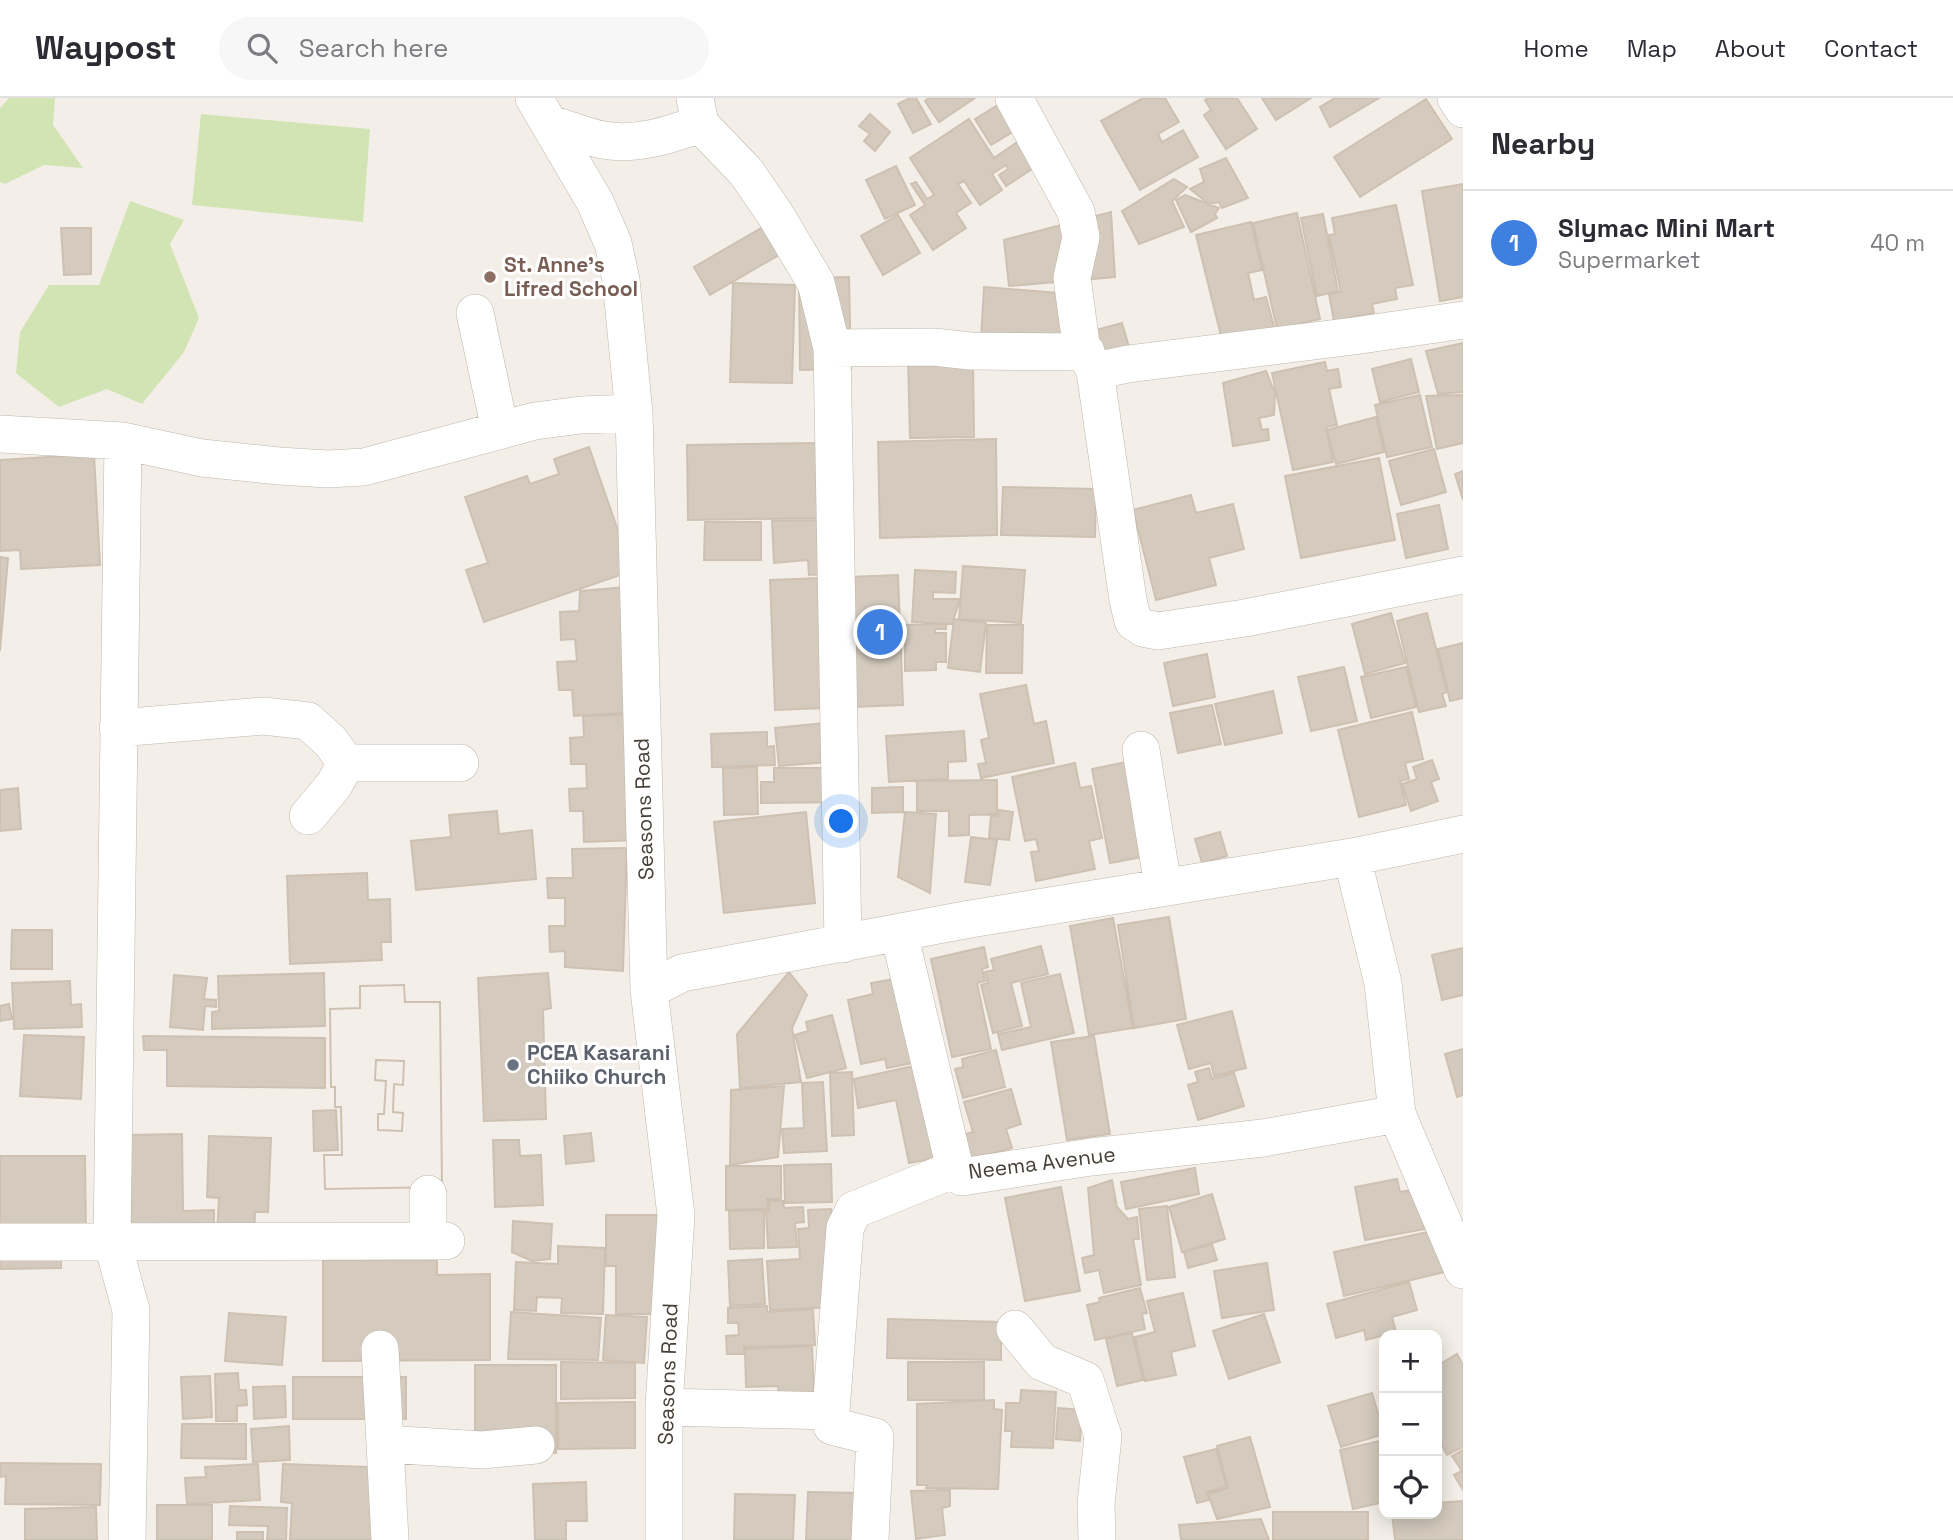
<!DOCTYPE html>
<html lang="en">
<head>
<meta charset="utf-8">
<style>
  body { margin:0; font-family:"Space Grotesk",sans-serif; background:#f7f7f7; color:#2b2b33 }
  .controls { position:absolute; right:21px; bottom:21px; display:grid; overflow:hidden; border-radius:14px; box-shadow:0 4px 18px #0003 }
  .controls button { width:63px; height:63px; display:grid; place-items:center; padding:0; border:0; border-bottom:2px solid #e1e1e2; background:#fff; color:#2b2b33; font:35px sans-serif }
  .you { position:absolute; left:842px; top:724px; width:24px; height:24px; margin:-18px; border:5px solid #fff; border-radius:50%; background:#1a73e8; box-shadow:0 0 0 10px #1a73e833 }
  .badge { display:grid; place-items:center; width:46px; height:46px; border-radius:50%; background:#ea3828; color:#fff; font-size:23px; font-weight:700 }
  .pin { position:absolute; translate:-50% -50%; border:4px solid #fff; box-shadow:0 2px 7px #0006 }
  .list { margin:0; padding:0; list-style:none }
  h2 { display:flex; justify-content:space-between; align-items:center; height:91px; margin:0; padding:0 28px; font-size:30px }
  h2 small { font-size:23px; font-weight:400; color:#7c7c81 }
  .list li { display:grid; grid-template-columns:46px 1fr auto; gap:21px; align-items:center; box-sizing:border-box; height:105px; padding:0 28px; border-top:2px solid #e1e1e2 }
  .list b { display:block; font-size:26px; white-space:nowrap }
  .list p { margin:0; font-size:23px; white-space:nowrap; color:#7c7c81 }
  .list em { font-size:23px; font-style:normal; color:#7c7c81 }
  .icon { flex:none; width:38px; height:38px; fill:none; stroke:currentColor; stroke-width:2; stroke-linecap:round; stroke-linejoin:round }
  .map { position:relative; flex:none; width:1463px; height:1442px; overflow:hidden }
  header { display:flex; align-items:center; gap:42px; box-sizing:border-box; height:98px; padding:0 35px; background:#fff; border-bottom:2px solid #e1e1e2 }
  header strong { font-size:33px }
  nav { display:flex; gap:38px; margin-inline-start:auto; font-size:24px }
  .search { width:490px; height:63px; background:#f7f7f7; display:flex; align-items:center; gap:18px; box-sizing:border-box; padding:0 24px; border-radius:38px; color:#7c7c81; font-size:26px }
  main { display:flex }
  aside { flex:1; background:#fff }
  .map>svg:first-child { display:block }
  .green { fill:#d2e4b4 }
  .building { fill:#d4cabe; stroke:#cec1b2; stroke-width:2; fill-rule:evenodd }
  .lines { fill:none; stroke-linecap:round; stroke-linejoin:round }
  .minor-casing { stroke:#beb6ab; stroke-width:38 }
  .minor { stroke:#fff; stroke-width:37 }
  .education-dot { fill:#8d6e63; stroke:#fff; stroke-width:2.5 }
  .worship-dot { fill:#6b7280; stroke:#fff; stroke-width:2.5 }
  .labels { text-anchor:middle; stroke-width:6; stroke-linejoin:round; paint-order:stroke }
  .education-label { font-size:21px; font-weight:bold; fill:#785e54; stroke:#fff; text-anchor:start }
  .street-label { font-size:21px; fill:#463f37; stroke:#fff }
  .worship-label { font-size:21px; font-weight:bold; fill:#5b616d; stroke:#fff; text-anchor:start }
</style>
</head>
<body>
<header>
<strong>Waypost</strong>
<div class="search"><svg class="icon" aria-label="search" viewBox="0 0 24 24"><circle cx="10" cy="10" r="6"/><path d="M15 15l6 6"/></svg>Search here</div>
<nav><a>Home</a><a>Map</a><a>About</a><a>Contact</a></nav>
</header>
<main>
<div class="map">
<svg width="1463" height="1442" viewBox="0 0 1463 1442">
  <rect width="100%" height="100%" fill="#f3efe8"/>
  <path class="green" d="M9 0H55L53 27 83 70 44 67 5 86 0 84V10Z
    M201 16 370 31 363 124 192 107Z
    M130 103 184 122 170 146 199 220 184 254 142 306 107 291 59 309 16 275 20 234 49 187H99Z"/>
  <path class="building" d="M910 0H916L931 26 913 35 898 6Z
    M929 0H975L939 24 925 3Z
    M1009 0 1036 20 991 47 975 21Z
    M1143 0H1165L1179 24 1158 36 1162 44 1183 32 1198 59 1140 92 1101 23Z
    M1208 0H1237L1257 31 1226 51 1204 17 1211 12 1205 2Z
    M1262 0H1311L1276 22Z
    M1335 0H1379L1330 29 1320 9Z
    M1426 1 1452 41 1360 99 1334 59Z
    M870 16 890 34 875 53 864 43 870 36 859 28Z
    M969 21 994 60 1032 34 1049 60 1006 88 999 77 1008 71 1006 67 992 76 1002 92 980 107 964 83 958 86 971 105 956 115 966 130 933 152 910 117 925 107 911 86 916 84 927 101 934 97 910 60Z
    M1226 60 1248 100 1222 110 1219 104 1209 106 1190 91 1204 84 1200 71Z
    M896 68 915 107 885 121 866 82Z
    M1174 81 1187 89 1172 103 1184 129 1139 146 1122 113Z
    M1463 86V199L1440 203 1422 93Z
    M1185 97 1219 110 1215 116 1217 120 1191 134 1176 102Z
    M1396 107 1413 187 1395 190 1397 201 1372 206 1374 215 1334 223 1329 196 1341 194 1329 137 1335 136 1332 120Z
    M1111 114 1115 179 1009 188 1004 142Z
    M1297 115 1320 221 1277 231 1253 125Z
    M1323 116 1338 193 1317 198 1301 120Z
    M898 117 920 155 883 177 861 138Z
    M782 118 798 146 710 197 694 169Z
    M1251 124 1262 172 1248 175 1254 202 1266 199 1274 229 1222 242 1196 137Z
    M61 130H91V176L64 177Z
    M849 179 851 271 800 272 799 180Z
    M733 185 795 187 792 285 730 284Z
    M984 189 1059 195 1061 245 981 241Z
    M1122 225 1132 259 1098 268 1089 234Z
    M1463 245V294L1438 296 1426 253Z
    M973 259 974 339 910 340 908 261Z
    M1411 261 1419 294 1380 304 1372 271Z
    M1325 264 1327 273 1338 271 1341 289 1329 291 1337 327 1326 329 1333 364 1293 372 1272 275Z
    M1266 273 1275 295 1274 317 1259 320 1262 332 1268 331 1269 342 1233 348 1223 285Z
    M1420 297 1432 349 1387 359 1375 307Z
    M1463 297V345L1437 351 1426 298Z
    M1376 319 1384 354 1336 366 1327 332Z
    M996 341 997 437 880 440 878 344Z
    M820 345 821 420 688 422 687 347Z
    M589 349 632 473 484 524 466 472 488 465 465 399 527 378 530 386 559 376 554 361Z
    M1434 351 1446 394 1401 407 1389 363Z
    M94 356 100 467 21 471 20 452 0 453V362Z
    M1379 360 1395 442 1301 460 1285 378Z
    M1463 373V402L1455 376Z
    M1003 389 1096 391 1095 439 1001 437Z
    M1191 397 1196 415 1233 406 1244 451 1209 460 1216 487 1156 502 1133 412Z
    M1439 407 1448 451 1406 460 1397 416Z
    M837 422 840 475 809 477 808 462 774 465 772 423Z
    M705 424H761V462H704Z
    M0 459 8 460 0 553Z
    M963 468 1025 472 1021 525 959 521Z
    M915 472 956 474 955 495 933 494V501H960L952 526 912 524Z
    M898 477 903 607 775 612 770 482Z
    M625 489 624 615 574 618 572 592H559L557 564 577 563 575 541 561 542 560 514 579 513 580 493Z
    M1391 515 1405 565 1365 576 1352 526Z
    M1427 515 1447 594 1442 596 1446 608 1419 614 1397 523Z
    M954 521 986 525 980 574 948 570Z
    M946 526V531H935V535H946V564H936V572L905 573V527Z
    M987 527H1023L1022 575H986Z
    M1463 545V600L1450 603 1438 551Z
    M1207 556 1215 599 1173 608 1164 565Z
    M1344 569 1357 623 1311 633 1298 579Z
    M1406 569 1416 609 1371 620 1361 579Z
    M1026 587 1034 626 1046 623 1054 665 981 680 978 666 986 665 981 642 989 640 980 596Z
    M1273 593 1282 635 1225 647 1215 606Z
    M1212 607 1221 646 1178 655 1170 615Z
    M1412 614 1423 661 1405 665 1409 681 1400 683 1406 707 1359 719 1338 632Z
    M633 616 638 742 584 744 583 713H570L569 691 587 690 586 666H571L570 640 584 639 583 618Z
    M824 625 828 664 779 668 775 630Z
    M964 633 966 663 948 664V681L889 684 886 638Z
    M767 634V649L774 648 775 667 712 669 711 636Z
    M1432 662 1439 681 1431 684 1438 703 1411 713 1402 686 1417 681 1413 669Z
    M1131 663 1148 758 1110 765 1092 671Z
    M1075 665 1080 690 1091 688 1102 740 1089 743 1095 771 1036 783 1031 754 1039 753 1036 741 1025 743 1012 679Z
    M757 669 758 716 724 717 723 670Z
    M774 670H852V704L761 705V684H774Z
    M997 682V716L969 717V737L949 738V713H917V683Z
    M903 689V714L872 715V690Z
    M18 690 21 731 0 733V692Z
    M999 712 1013 714 1009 742 989 740 991 717 998 718Z
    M497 713 499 736 532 732 536 781 416 792 411 743 451 739 449 717Z
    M806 714 815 805 724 815 714 724Z
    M905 714 936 716 930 795 898 779Z
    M1220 734 1227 758 1202 765 1195 741Z
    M971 739 997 742 990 787 965 784Z
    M627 750 623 873 565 869V853L550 854 549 828H565V800H548L547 780H573L572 751Z
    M367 775 368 802 390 801 391 844H381L382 862 290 866 287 778Z
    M1169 819 1186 921 1134 930 1118 827Z
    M1113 820 1133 930 1089 937 1070 828Z
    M12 832H52V871H11Z
    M1041 848 1048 876 1011 885 1022 928 993 935 981 887 988 885 985 874 994 872 991 861Z
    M984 849 988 869 982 871 985 883 977 885 991 951 952 959 931 861Z
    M1463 850V897L1442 902 1432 857Z
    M789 874 807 897 792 930 801 984 740 990 737 936Z
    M324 875 325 928 212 931V914L219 913 218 878Z
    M548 875 551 910 543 912 546 1021 484 1023 478 880Z
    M1060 876 1074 935 1002 952 998 936 1031 929 1021 885Z
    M174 877 207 880 204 901 216 902V909L205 908 203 932 170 929Z
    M895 881 913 965 887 970 885 961 861 966 848 902 873 896 871 885Z
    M70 883 71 907 81 906 82 929 14 931 12 885Z
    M404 887 405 904H440L442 1089 325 1091 324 1057H342L341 1009H335V989H331L330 911 360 910V888ZM376 962 404 963 403 987 394 986 393 1014 403 1015 402 1033 378 1032V1016H384L386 983 375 982Z
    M404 887 405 904H440L442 1089 325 1091 324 1057H342L341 1009H335V989H331L330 911 360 910V888Z
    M9 906 12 921 0 923V908Z
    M1232 913 1246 970 1214 978 1211 965 1189 971 1177 927Z
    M832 917 846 970 807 980 795 937 808 933 806 924Z
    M24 937 84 939 81 1001 20 998Z
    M143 938 325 940V990L167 988V952H144Z
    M1094 938 1110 1036 1067 1042 1051 944Z
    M1463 951V997L1457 999 1445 956Z
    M996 952 1005 989 963 1000 955 971 963 969 962 961Z
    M376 962 404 963 403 987 394 986 393 1014 403 1015 402 1033 378 1032V1016H384L386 983 375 982Z
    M927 965 945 1058 909 1065 896 1002 858 1010 854 981Z
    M1209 970 1212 981 1234 975 1244 1008 1198 1022 1188 987 1198 984 1195 974Z
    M852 974 854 1037 832 1038 830 975Z
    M823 984 827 1053 784 1055 782 1031 804 1030 802 985Z
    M784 988 778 1059 730 1067 731 992Z
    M1011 991 1021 1026 1006 1031 1012 1050 969 1062 962 1037 973 1034 964 1004Z
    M336 1012 338 1052 314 1053 313 1013Z
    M591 1035 594 1063 566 1066 564 1038Z
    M182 1036 183 1113 214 1112V1148L128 1149V1037Z
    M209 1038 271 1040 268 1114H255L254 1139 217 1138 219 1100 207 1099Z
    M493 1042H519L520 1058 541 1057 543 1107 495 1109Z
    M0 1058H85L86 1141H61V1170L0 1171Z
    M831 1066 832 1104 785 1105 784 1067Z
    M726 1068H781V1101H767L768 1111 726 1112Z
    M1195 1070 1199 1096 1126 1111 1121 1084Z
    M1397 1081 1400 1094 1417 1091 1425 1131 1365 1142 1355 1089Z
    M1112 1082 1117 1109 1128 1121 1137 1119 1139 1141H1133L1141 1187 1104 1195 1099 1172 1085 1175 1082 1160 1094 1157 1088 1090Z
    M1061 1089 1080 1193 1025 1203 1005 1100Z
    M1212 1096 1225 1141 1182 1154 1169 1109Z
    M769 1103H783L784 1110 803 1109 804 1124 795 1125 797 1149 768 1150 766 1113H770Z
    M1167 1108 1175 1179 1147 1182 1139 1111Z
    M831 1111 835 1209 770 1212 767 1163 800 1161 798 1131 809 1130 808 1112Z
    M764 1112V1150L730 1151 729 1113Z
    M606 1117H661L662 1216H616V1168H606Z
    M513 1123 552 1126 550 1161 532 1163 512 1154Z
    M1442 1131 1453 1172 1344 1198 1334 1154Z
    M1212 1146 1217 1162 1188 1170 1184 1154Z
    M558 1148 605 1150 603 1216 561 1215 562 1200 537 1199 536 1213 514 1212 516 1164 558 1166Z
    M762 1161 765 1206 730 1208 728 1163Z
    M323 1162H437V1177L490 1176V1262L323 1263Z
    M1267 1165 1274 1212 1222 1220 1214 1173Z
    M1409 1184 1417 1212 1392 1219 1396 1234 1366 1242 1364 1232 1336 1240 1327 1206Z
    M1140 1190 1147 1215 1142 1216 1145 1231 1095 1242 1087 1207 1100 1204 1099 1200Z
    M1183 1195 1195 1248 1171 1254 1176 1277 1145 1283 1135 1239 1155 1234 1147 1203Z
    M767 1208V1214L813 1211 815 1247 744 1249V1256H727L726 1238 739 1237 738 1225H728V1210Z
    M511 1214 601 1220 598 1262 508 1261Z
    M229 1215 286 1219 282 1267 225 1263Z
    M1264 1216 1280 1264 1229 1281 1213 1233Z
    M606 1217 647 1219 644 1265 603 1262Z
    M888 1221 1001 1224V1262L887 1260Z
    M1132 1235 1143 1282 1117 1288 1106 1241Z
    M812 1248 814 1296 779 1298 778 1288 746 1289 745 1251Z
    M1457 1256 1463 1267V1349L1447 1357 1437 1338V1268Z
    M561 1264 635 1265V1300L561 1301Z
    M908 1264H984V1302H908Z
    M475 1267H556V1355H475Z
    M238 1275 239 1292H246L247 1307 237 1308V1323H216L215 1276Z
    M210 1278 212 1319 183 1321 181 1279Z
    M293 1279H406V1321H293Z
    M285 1288 286 1319 254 1321 253 1289Z
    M1021 1292 1056 1294 1053 1350 1011 1349 1012 1333H1005L1006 1305H1020Z
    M1372 1295 1384 1336 1341 1349 1328 1308Z
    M994 1302V1311L1002 1312 998 1391 926 1390 927 1387H917V1306Z
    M635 1304V1350L558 1351V1305Z
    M1058 1310 1082 1312 1080 1343 1056 1341Z
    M182 1326H246V1361L181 1360Z
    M289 1328 290 1362 253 1364 251 1331Z
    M1250 1339 1270 1409 1217 1421 1208 1396 1228 1390 1217 1348Z
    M1384 1342V1404L1353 1411 1340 1352Z
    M1216 1351 1227 1389 1207 1394 1209 1402 1197 1405 1184 1359Z
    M1463 1352V1392L1454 1377 1462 1373 1452 1358Z
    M0 1365 101 1366 100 1407 5 1406 6 1378 0 1379Z
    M258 1366 260 1402 187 1406 185 1380 206 1379 205 1369Z
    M283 1366 395 1370 392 1442H290L292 1405 281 1404Z
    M586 1384 587 1423H566V1442H535L533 1386Z
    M950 1392V1408L942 1410 945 1437 916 1441 911 1393Z
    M808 1394 863 1395 861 1442H806Z
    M735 1396 795 1397 793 1442H734Z
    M1463 1403V1442H1395L1392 1416H1437V1405Z
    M157 1407H212V1442H157Z
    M230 1408 287 1410 286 1442H267L268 1428 229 1427Z
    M96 1409 97 1442H25V1411Z
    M1273 1414H1368V1442H1273Z
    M1261 1421 1269 1442H1181L1179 1427Z
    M237 1434H263V1442H237Z"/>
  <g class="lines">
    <g class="minor-casing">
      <path id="minor" d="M534 0 595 104 613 145 621 182 634 315 649 892 676 1117 664 1309V1442
        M695 0 700 26 746 74 775 116 816 185 832 250 843 846
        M1014 0 1076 114 1081 139 1072 180 1081 246 1095 273
        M1456 0 1463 11
        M550 26C568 31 586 39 603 42 637 48 669 37 700 26
        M475 215 500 332
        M1463 222 1354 238 1128 266 1095 273 1128 502 1133 523 1143 530 1158 533 1245 520 1463 477
        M832 250 934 249 970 253 1086 254
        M0 336 123 343 202 360 279 368 328 371 364 369 535 323 581 317 634 315
        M123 343 112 1143 131 1212 127 1442
        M118 630 264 618 308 623 331 644 346 665H460
        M1141 652 1163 788
        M308 718 334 687 346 665
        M1352 759 1383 885 1397 1016 1463 1172
        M899 835 955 1071
        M649 892 682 875 970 821 1352 759 1463 736
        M428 1143V1096
        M0 1144 446 1143
        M1015 1231 1042 1264 1085 1282 1103 1338 1096 1406 1097 1442
        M380 1251 390 1442
        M664 1309 831 1313
        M385 1346 482 1352 536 1347
        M870 1442 875 1339 832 1328 831 1313 845 1130 854 1112 955 1071 962 1079 1091 1059 1263 1040 1397 1016"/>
    </g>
    <use href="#minor" class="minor"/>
  </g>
  <circle class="education-dot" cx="490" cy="179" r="7"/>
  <circle class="worship-dot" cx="513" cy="967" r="7"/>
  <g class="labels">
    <g class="education-label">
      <text x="504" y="174">St. Anne's<tspan x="504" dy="24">Lifred School</tspan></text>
    </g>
    <g class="street-label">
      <text transform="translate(644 711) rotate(-92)" y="7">Seasons Road</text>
      <text transform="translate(1042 1065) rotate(-7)" y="7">Neema Avenue</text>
      <text transform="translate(668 1276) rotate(-88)" y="7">Seasons Road</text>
    </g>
    <g class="worship-label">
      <text x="527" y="962">PCEA Kasarani<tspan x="527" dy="24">Chiiko Church</tspan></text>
    </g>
  </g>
</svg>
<div class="controls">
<button>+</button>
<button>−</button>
<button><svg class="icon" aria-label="locate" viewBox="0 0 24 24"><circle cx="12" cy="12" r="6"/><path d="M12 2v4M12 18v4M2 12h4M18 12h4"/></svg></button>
</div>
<div class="you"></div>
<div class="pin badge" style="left:880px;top:534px;background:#3f7fe0">1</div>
</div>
<aside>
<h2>Nearby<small></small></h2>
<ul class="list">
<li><span class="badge" style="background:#3f7fe0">1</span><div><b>Slymac Mini Mart</b><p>Supermarket</p></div><em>40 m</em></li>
</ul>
</aside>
</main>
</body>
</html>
